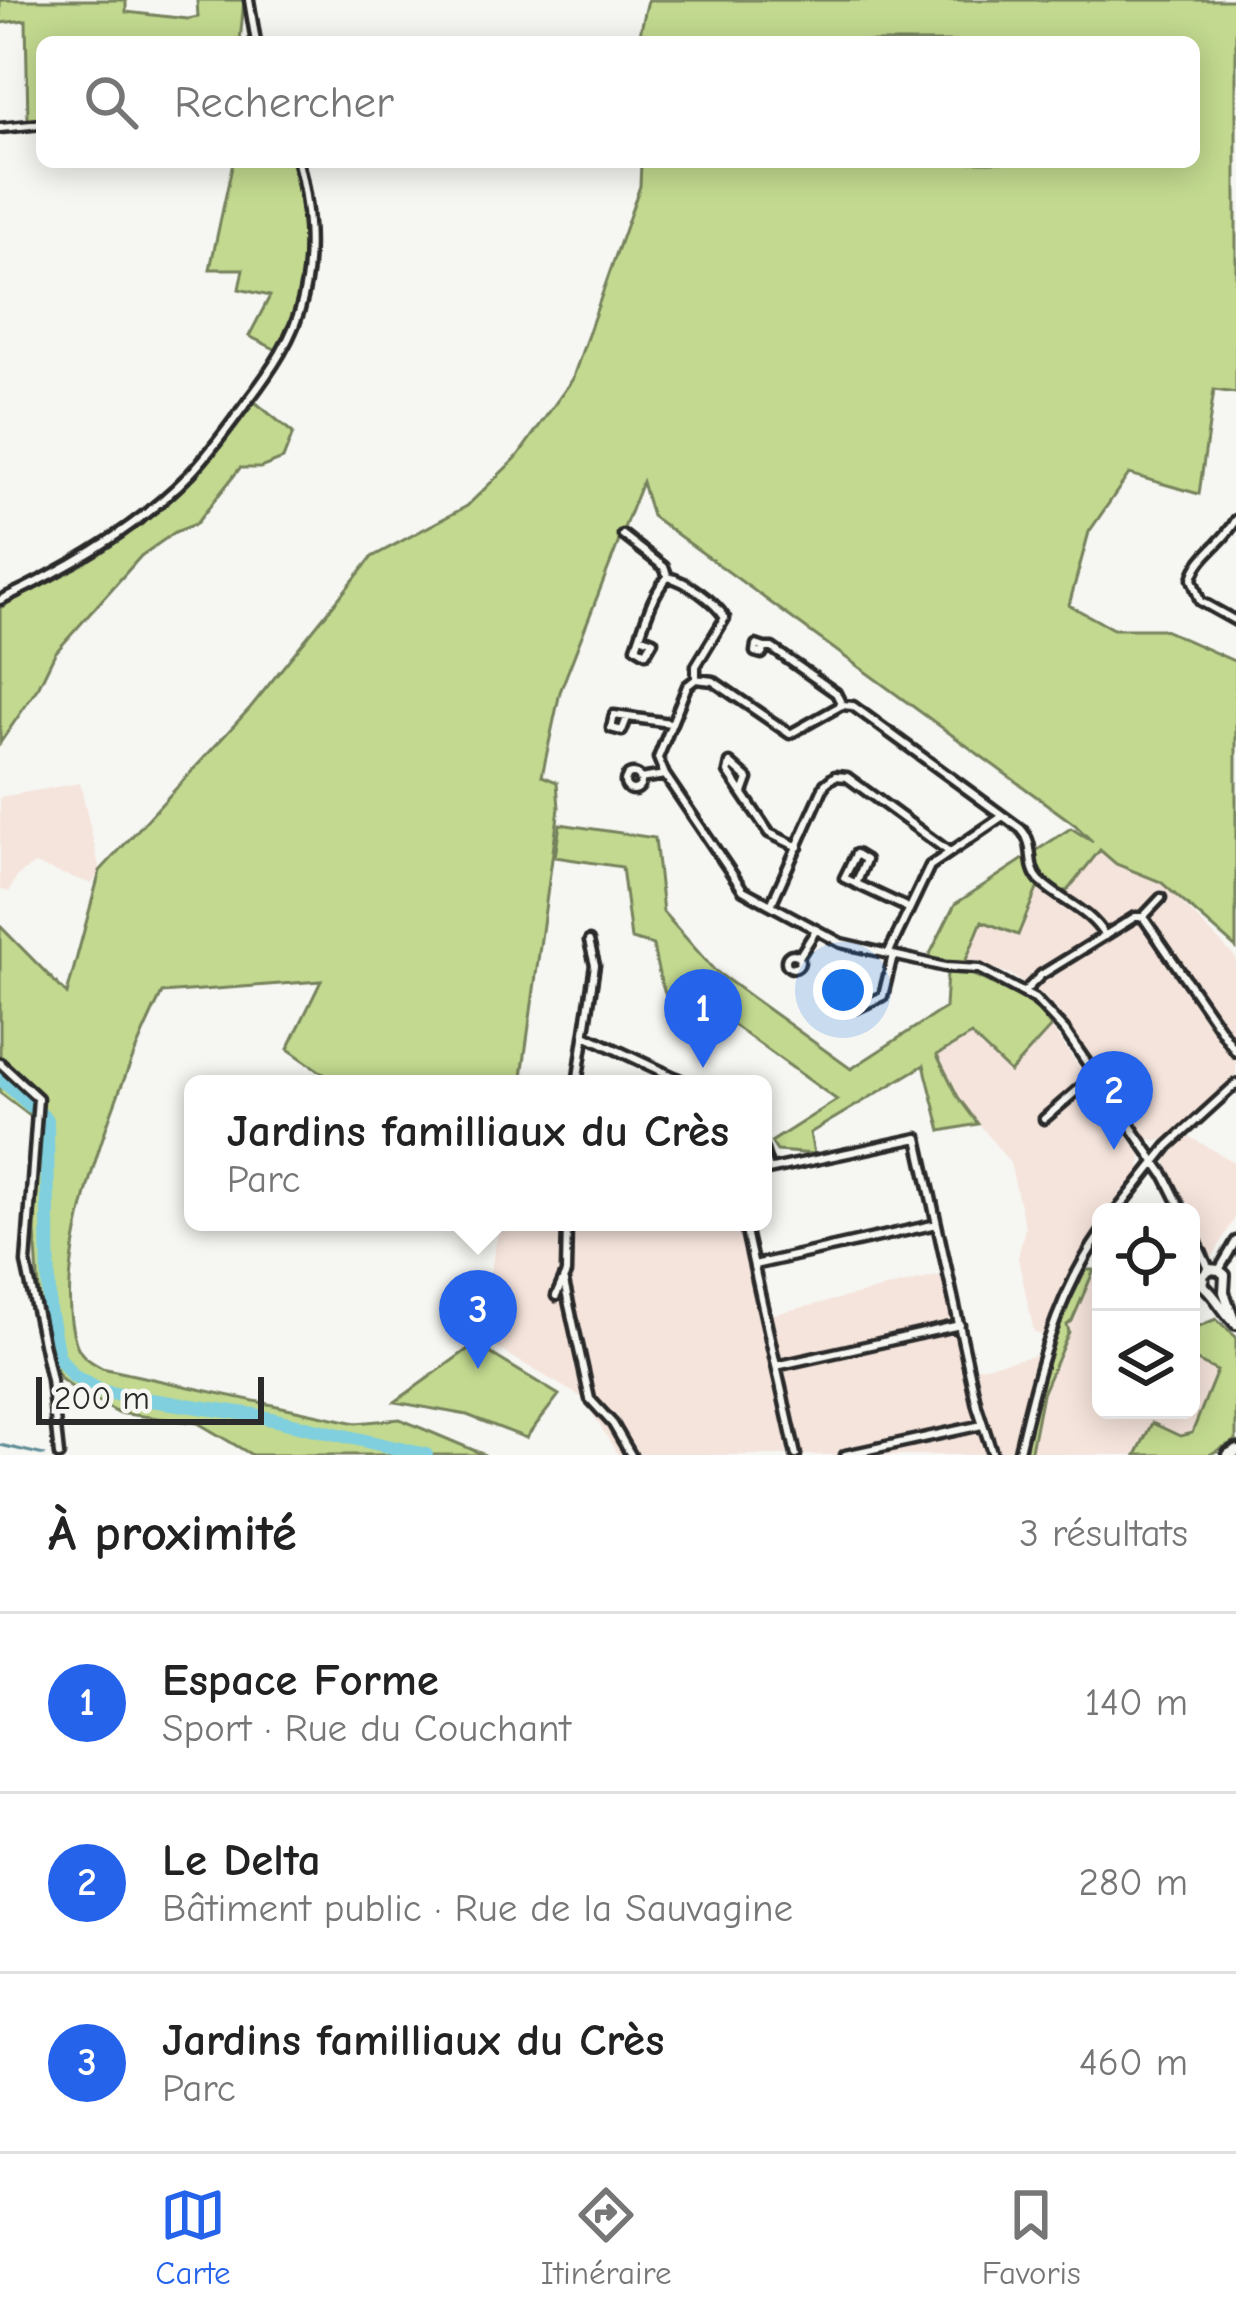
<!DOCTYPE html>
<html lang="fr">
<head>
<meta charset="utf-8">
<style>
  body { margin:0; font-family:"Comic Neue",sans-serif; background:#f2f2f2; color:#222 }
  .controls { position:absolute; right:36px; bottom:36px; display:grid; overflow:hidden; border-radius:18px; box-shadow:0 6px 30px #0003 }
  .controls button { width:108px; height:108px; display:grid; place-items:center; padding:0; border:0; border-bottom:3px solid #e0e0e0; background:#fff; color:#222; font:60px sans-serif }
  .scale { position:absolute; left:36px; bottom:30px; width:228px; box-sizing:border-box; padding-left:12px; border:6px solid #2b2b2b; border-top:0; font-size:33px; line-height:42px; white-space:nowrap; color:#2b2b2b; -webkit-text-stroke:9px #f6f6f2; paint-order:stroke }
  .you { position:absolute; left:843px; top:990px; width:42px; height:42px; margin:-30px; border:9px solid #fff; border-radius:50%; background:#1a73e8; box-shadow:0 0 0 18px #1a73e833 }
  .badge { display:grid; place-items:center; width:78px; height:78px; border-radius:50%; background:#2563eb; color:#fff; font-size:39px; font-weight:700 }
  .pin { position:absolute; translate:-50% -99px; filter:drop-shadow(0 3px 6px #0008) }
  .pin::after { content:''; position:absolute; top:63px; width:42px; height:36px; background:inherit; clip-path:polygon(0 0,100% 0,50% 100%) }
  .popup { position:absolute; left:184px; top:1075px; width:588px; height:156px; box-sizing:border-box; display:grid; place-content:center; border-radius:18px; background:#fff; filter:drop-shadow(0 3px 9px #0005); font-size:39px; white-space:nowrap; color:#767676 }
  .popup b { font-size:45px; color:#222 }
  .popup::after { content:''; position:absolute; left:50%; top:100%; margin-left:-24px; border:24px solid transparent; border-top-color:#fff }
  .list { margin:0; padding:0; list-style:none }
  h2 { display:flex; justify-content:space-between; align-items:center; height:156px; margin:0; padding:0 48px; font-size:51px }
  h2 small { font-size:39px; font-weight:400; color:#767676 }
  .list li { display:grid; grid-template-columns:78px 1fr auto; gap:36px; align-items:center; box-sizing:border-box; height:180px; padding:0 48px; border-top:3px solid #e0e0e0 }
  .list b { display:block; font-size:45px; white-space:nowrap }
  .list p { margin:0; font-size:39px; white-space:nowrap; color:#767676 }
  .list em { font-size:39px; font-style:normal; color:#767676 }
  .icon { flex:none; width:66px; height:66px; fill:none; stroke:currentColor; stroke-width:2; stroke-linecap:round; stroke-linejoin:round }
  .map { position:relative; flex:none; width:1236px; height:1455px; overflow:hidden }
  .search { position:absolute; background:#fff; box-shadow:0 6px 30px #0003; left:36px; right:36px; top:36px; height:132px; display:flex; align-items:center; gap:30px; box-sizing:border-box; padding:0 42px; border-radius:18px; color:#767676; font-size:45px }
  .sheet { height:696px; background:#fff }
  nav { display:flex; justify-content:space-around; align-items:center; box-sizing:border-box; height:168px; border-top:3px solid #e0e0e0; background:#fff; font-size:33px; color:#767676 }
  nav a { display:grid; justify-items:center; gap:6px }
  nav .on { color:#2563eb }
  .map>svg:first-child { display:block }
  .built { fill:#f5e4dc }
  .green { fill:#c2d98f; stroke:#76825d; stroke-width:3 }
  .lines { fill:none; stroke-linecap:round; stroke-linejoin:round }
  .stream { stroke:#5e8d96; stroke-width:3 }
  .river { stroke:#80cfde; stroke-width:14 }
  .minor-casing { stroke:#2b2b2b; stroke-width:15 }
  .tertiary-casing { stroke:#2b2b2b; stroke-width:16 }
  .primary-casing { stroke:#2b2b2b; stroke-width:20 }
  .minor { stroke:#f6f6f2; stroke-width:6 }
  .tertiary { stroke:#f6f6f2; stroke-width:8 }
  .primary { stroke:#f6f6f2; stroke-width:10 }
</style>
</head>
<body>
<div class="map">
<svg width="1236" height="1455" viewBox="0 0 1236 1455">
  <rect width="100%" height="100%" fill="#f6f6f2"/>
  <filter id="ink" filterUnits="userSpaceOnUse"><feTurbulence type="fractalNoise" baseFrequency=".00833" numOctaves="2"/><feDisplacementMap in="SourceGraphic" scale="24" xChannelSelector="R" yChannelSelector="G"/><feConvolveMatrix kernelMatrix="1 2 1 2 8 2 1 2 1" color-interpolation-filters="sRGB"/></filter>
  <g filter="url(#ink)">
    <path class="built" d="M80 783 100 871 92 884 34 864 17 876 9 892 0 889V797Z
      M1100 850 1116 864 1161 882 1236 958V1075L1168 1138 1158 1141 1147 1138 1046 998 1010 974 966 960 983 921Z
      M1051 1027 1141 1155 1140 1173 1109 1212H1101V1222L1077 1259 1044 1336 1034 1332 1018 1258 1025 1227 1010 1163 958 1097 937 1055 971 1035 1010 1072Z
      M1190 1137 1236 1163V1216L1212 1258 1165 1160 1180 1141Z
      M500 1222H748L770 1315 941 1275 985 1455H618L583 1398 478 1337Z
      M1101 1263V1410H1191V1358L1218 1371 1192 1433 1139 1455H998L975 1368 1049 1353Z"/>
    <path class="green" d="M0 0H126V12L188 19 198 17 197 0H244L240 42H42V119L28 121 26 20 0 23Z
      M648 0H1236V393L1214 390 1199 494 1129 474 1089 532 1069 605 1113 629H1162L1236 662V948L1161 882 1116 864 1100 850 1067 891 1037 889 1018 935 982 921 966 960 969 973 1033 1003 1051 1027 1010 1072 971 1035 937 1055 958 1097 978 1124 941 1131 924 1065 810 1133 814 1154 777 1151 771 1142 837 1100 725 1019 705 1048C669 1007 662 999 653 945L631 939 622 867 555 857 560 824 655 838 663 912 714 970 851 1069 945 1008 947 972 928 958 955 904 1071 828 1093 842 1074 824 652 516 642 482 560 692 542 776 557 782 559 808 521 1084H338L288 1049 321 981 162 993C124 1069 47 1261 76 1343 81 1357 90 1361 102 1368L356 1423 400 1419 485 1455H252L198 1423 118 1413 70 1386 61 1379 49 1355 40 1307 35 1233 38 1122 0 1093V926L67 994 100 871 250 708 372 557 467 506 517 457 572 380 640 186 641 162H1194V42H638Z
      M233 162H293C307 234 313 283 277 350L249 336 270 296 239 289 243 269H210Z
      M255 402 293 433 283 459 260 468H240L196 524 175 532 141 556 55 653 39 686 0 743V608L103 550 169 500Z
      M1085 1270H1094L1072 1321 1067 1325 1069 1332 1042 1394 1030 1455H1022L1052 1340Z
      M1216 1319 1236 1337V1440L1209 1455H1136L1152 1423 1180 1436 1192 1433 1217 1371 1191 1358V1343L1199 1326Z
      M475 1344 559 1395 526 1438 467 1415 395 1402Z"/>
    <g class="lines">
      <path class="stream" d="M0 1445 44 1455"/>
      <path class="river" d="M0 1078 47 1120 49 1309 58 1356 73 1376 101 1391 130 1397 254 1415 426 1455"/>
      <g class="minor-casing">
        <path id="minor" d="M249 0 256 42
          M0 128 42 124
          M1236 520C1224 543 1198 555 1192 579L1200 601 1236 621
          M623 535 664 567 668 577C687 581 715 602 725 618L696 666V679L687 686 658 758 665 775 743 890 841 943 945 967 979 969 1035 999 1065 1031 1165 1176 1183 1212
          M0 600C67 569 138 528 190 474 211 452 229 426 247 402 270 372 295 336 303 298 313 254 309 204 298 162
          M640 636 653 641 646 653 636 647C644 625 652 593 668 577
          M765 648 756 645 755 652 762 654 765 648H772L836 693 842 705
          M696 679 713 681 790 734 842 705 853 706 1021 829C1037 846 1025 865 1040 881 1062 902 1089 909 1105 936
          M627 718 622 731 611 728 614 715 670 723
          M625 782a8 8 0 1 1 16 0a8 8 0 1 1-16 0Z
          M640 779 665 775
          M743 793 748 779 730 763 728 772 769 833 798 847
          M856 884 866 860 856 854 844 878 908 908
          M771 905 825 784 835 776 847 777 948 851
          M1143 917 1161 898
          M786 961a7 7 0 1 1 14 0a7 7 0 1 1-14 0Z
          M888 954 930 866 1003 816
          M799 957 816 930
          M1025 991 1041 975 1135 917H1143L1236 1052
          M857 1008 883 996 893 955
          M585 1035 689 1084
          M0 1063 38 1098 26 1263 51 1380 59 1455
          M577 1084 595 965 589 941
          M1044 1119 1095 1075
          M763 1150 769 1169
          M763 1171 918 1138 977 1406 993 1455
          M1116 1212 1168 1146 1236 1084
          M744 1222 796 1455
          M1191 1230 1209 1269
          M754 1265 937 1224
          M1219 1270 1236 1241
          M564 1282 590 1399 613 1424 631 1455
          M556 1296 566 1273 567 1222
          M776 1366 960 1325
          M845 1455 982 1425
          M1018 1455C1036 1377 1054 1300 1101 1233"/>
      </g>
      <g class="tertiary-casing">
        <path id="tertiary" d="M1235 1323 1224 1292 1225 1275 1219 1270 1209 1269 1203 1276 1204 1286C1217 1297 1223 1312 1236 1324"/>
      </g>
      <g class="primary-casing">
        <path id="primary" d="M1229 1455 1236 1451"/>
      </g>
      <use href="#minor" class="minor"/>
      <use href="#tertiary" class="tertiary"/>
      <use href="#primary" class="primary"/>
    </g>
  </g>
</svg>
<div class="controls">
<button><svg class="icon" aria-label="locate" viewBox="0 0 24 24"><circle cx="12" cy="12" r="6"/><path d="M12 2v4M12 18v4M2 12h4M18 12h4"/></svg></button>
<button><svg class="icon" aria-label="layers" viewBox="0 0 24 24"><path d="M12 4l9 5-9 5-9-5zM3 14l9 5 9-5"/></svg></button>
</div>
<div class="scale">200 m</div>
<div class="you"></div>
<div class="pin badge" style="left:703px;top:1068px">1</div>
<div class="pin badge" style="left:1114px;top:1150px">2</div>
<div class="pin badge" style="left:478px;top:1369px">3</div>
<div class="popup"><b>Jardins familliaux du Crès</b>Parc</div>
<div class="search"><svg class="icon" aria-label="search" viewBox="0 0 24 24"><circle cx="10" cy="10" r="6"/><path d="M15 15l6 6"/></svg>Rechercher</div>
</div>
<section class="sheet">
<h2>À proximité<small>3 résultats</small></h2>
<ul class="list">
<li><span class="badge">1</span><div><b>Espace Forme</b><p>Sport · Rue du Couchant</p></div><em>140 m</em></li>
<li><span class="badge">2</span><div><b>Le Delta</b><p>Bâtiment public · Rue de la Sauvagine</p></div><em>280 m</em></li>
<li><span class="badge">3</span><div><b>Jardins familliaux du Crès</b><p>Parc</p></div><em>460 m</em></li>
</ul>
</section>
<nav>
<a class="on"><svg class="icon" aria-label="map" viewBox="0 0 24 24"><path d="M3 6l6-2 6 2 6-2v14l-6 2-6-2-6 2zM9 4v14M15 6v14"/></svg>Carte</a>
<a><svg class="icon" aria-label="directions" viewBox="0 0 24 24"><path d="M12 3l9 9-9 9-9-9zM9 14v-3h6M13 9l2 2-2 2"/></svg>Itinéraire</a>
<a><svg class="icon" aria-label="saved" viewBox="0 0 24 24"><path d="M7 4h10v16l-5-4-5 4z"/></svg>Favoris</a>
</nav>
</body>
</html>
